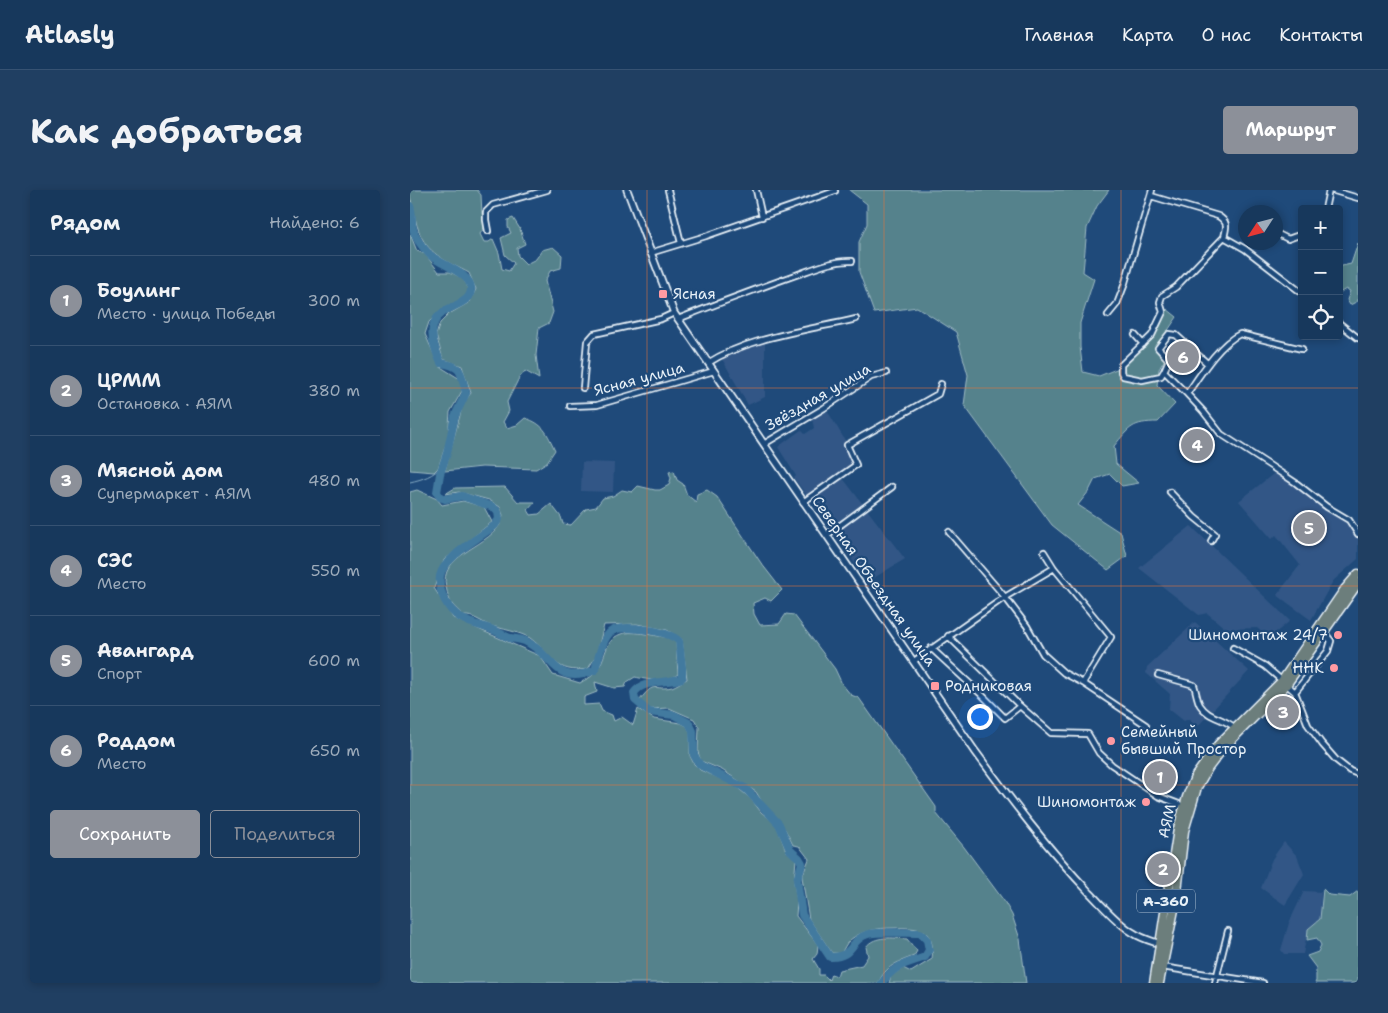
<!DOCTYPE html>
<html lang="ru">
<head>
<meta charset="utf-8">
<style>
  body { margin:0; font-family:"Shantell Sans",sans-serif; background:#203f62; color:#f1f3f6 }
  .controls { position:absolute; right:15px; top:15px; display:grid; overflow:hidden; border-radius:5px; box-shadow:0 2px 8px #0003 }
  .controls button { width:45px; height:45px; display:grid; place-items:center; padding:0; border:0; border-bottom:1px solid #365272; background:#17385c; color:#f1f3f6; font:25px sans-serif }
  .compass { position:absolute; left:828px; top:15px; width:45px; height:45px; border-radius:50%; background:#17385c; box-shadow:0 2px 8px #0003; rotate:234deg }
  .you { position:absolute; left:569px; top:526px; width:18px; height:18px; margin:-12px; border:4px solid #fff; border-radius:50%; background:#1a73e8; box-shadow:0 0 0 8px #1a73e833 }
  .badge { display:grid; place-items:center; width:32px; height:32px; border-radius:50%; background:#8c9099; color:#fff; font-size:16px; font-weight:700 }
  .pin { position:absolute; translate:-50% -50%; border:2px solid #fff; box-shadow:0 1px 5px #0006 }
  .list { margin:0; padding:0; list-style:none }
  h2 { display:flex; justify-content:space-between; align-items:center; height:65px; margin:0; padding:0 20px; font-size:21px }
  h2 small { font-size:16px; font-weight:400; color:#9eacbb }
  .list li { display:grid; grid-template-columns:32px 1fr auto; gap:15px; align-items:center; box-sizing:border-box; height:90px; padding:0 20px; border-top:1px solid #365272 }
  .list b { display:block; font-size:19px; white-space:nowrap }
  .list p { margin:0; font-size:16px; white-space:nowrap; color:#9eacbb }
  .list em { font-size:16px; font-style:normal; color:#9eacbb }
  .actions { display:flex; gap:10px; padding:15px 20px }
  .actions a { flex:1; padding:11px 0; border:1px solid #8c9099; border-radius:5px; text-align:center; font-size:18px; color:#8c9099 }
  .actions .main { background:#8c9099; color:#fff }
  .icon { flex:none; width:28px; height:28px; fill:none; stroke:currentColor; stroke-width:2; stroke-linecap:round; stroke-linejoin:round }
  .map { position:relative; flex:none; width:948px; height:793px; overflow:hidden; border-radius:5px }
  header { display:flex; align-items:center; gap:30px; box-sizing:border-box; height:70px; padding:0 25px; background:#17385c; border-bottom:1px solid #365272 }
  header strong { font-size:24px }
  nav { display:flex; gap:28px; margin-inline-start:auto; font-size:18px }
  .intro { display:flex; align-items:center; justify-content:space-between; box-sizing:border-box; height:120px; padding:0 30px }
  h1 { margin:0; font-size:35px }
  .button { padding:12px 22px; border-radius:5px; background:#8c9099; color:#fff; font-size:18px; font-weight:700 }
  main { display:flex; gap:30px; padding:0 30px }
  aside { flex:1; background:#17385c; border-radius:5px; box-shadow:0 2px 8px #0003 }
  .map>svg:first-child { display:block }
  .built { fill:#325786 }
  .green { fill:#55828c; stroke:#9ebac2 }
  .lines { fill:none; stroke-linecap:round; stroke-linejoin:round }
  .stream { stroke:#85aac3; stroke-width:1 }
  .river { stroke:#437a9f; stroke-width:8 }
  .street-casing { stroke:#e8f1f8; stroke-width:8 }
  .secondary-casing { stroke:#e8f1f8; stroke-width:9 }
  .highway-casing { stroke:#e8f1f8; stroke-width:11 }
  .street { stroke:#1f4a7a; stroke-width:4.5 }
  .secondary { stroke:#1f4a7a; stroke-width:5.5 }
  .highway { stroke:#6c7e7c; stroke-width:8 }
  .grid { fill:none; stroke:#e8773b; stroke-width:1; stroke-opacity:0.55 }
  .poi-dot { fill:#ff9aa2; stroke:#1f4a7a; stroke-width:2 }
  .labels { text-anchor:middle; stroke-width:4.5; stroke-linejoin:round; paint-order:stroke }
  .shield { fill:#1f4a7a; stroke:#acbfd2; stroke-width:1 }
  .shield-label { font-size:14px; font-weight:bold; fill:#e8f1f8 }
  .poi-label { font-size:15px; fill:#e8f1f8; stroke:#1f4a7a; text-anchor:start }
  .street-label { font-size:15px; fill:#e8f1f8; stroke:#1f4a7a }
</style>
</head>
<body>
<header>
<strong>Atlasly</strong>
<nav><a>Главная</a><a>Карта</a><a>О нас</a><a>Контакты</a></nav>
</header>
<div class="intro"><h1>Как добраться</h1><a class="button">Маршрут</a></div>
<main>
<aside>
<h2>Рядом<small>Найдено: 6</small></h2>
<ul class="list">
<li><span class="badge">1</span><div><b>Боулинг</b><p>Место · улица Победы</p></div><em>300 m</em></li>
<li><span class="badge">2</span><div><b>ЦРММ</b><p>Остановка · АЯМ</p></div><em>380 m</em></li>
<li><span class="badge">3</span><div><b>Мясной дом</b><p>Супермаркет · АЯМ</p></div><em>480 m</em></li>
<li><span class="badge">4</span><div><b>СЭС</b><p>Место</p></div><em>550 m</em></li>
<li><span class="badge">5</span><div><b>Авангард</b><p>Спорт</p></div><em>600 m</em></li>
<li><span class="badge">6</span><div><b>Роддом</b><p>Место</p></div><em>650 m</em></li>
</ul>
<div class="actions"><a class="main">Сохранить</a><a>Поделиться</a></div>
</aside>
<div class="map">
<svg width="948" height="793" viewBox="0 0 948 793">
  <rect width="100%" height="100%" fill="#1f4a7a"/>
  <filter id="ink" filterUnits="userSpaceOnUse"><feTurbulence type="fractalNoise" baseFrequency=".02" numOctaves="2"/><feDisplacementMap in="SourceGraphic" scale="10" xChannelSelector="R" yChannelSelector="G"/><feConvolveMatrix kernelMatrix="1 2 1 2 8 2 1 2 1" color-interpolation-filters="sRGB"/></filter>
  <g filter="url(#ink)">
    <path class="built" d="M355 151V207L338 215 311 167Z
      M413 222H418L450 275 432 287 495 369 457 392 399 305 397 306 384 288 386 286 368 257 391 240 395 244 404 238 402 229Z
      M172 272 204 273 203 302 171 301Z
      M867 281 916 318 940 333 948 348V369L923 391 901 430 867 405 890 375 866 345 862 349 829 311Z
      M781 336 880 431 859 448 847 438 816 439 797 423 789 425 729 378Z
      M785 432 839 481 787 537 778 529 774 531 759 519 760 504 736 483 737 477Z
      M874 652 887 666 894 684 875 715 851 698 862 669Z
      M894 701 911 702 910 729 898 739 893 764H874L871 760 879 733Z"/>
    <path class="green" d="M0 0H67L71 5 72 24 76 35 70 44 74 52H79L83 49 89 63 92 79 99 81 104 73 95 65 91 48 101 43 98 37V30L103 28 110 39 115 54 107 58 108 66 116 74 126 69 132 60 143 57 152 65 151 78 140 81 135 91 143 122 139 133 129 138 126 165 129 189 115 181 109 188 97 212 99 221 93 232 97 238 107 235 115 228C134 234 137 243 145 260L137 272 126 279 72 277 35 281 53 214 61 203 52 176 33 169 26 145 30 133 39 124 60 112 66 99 59 83C40 73 19 65 10 44 5 33 4 18 0 6Z
      M439 0H699L687 16 677 38 673 82 684 89 670 133V157L673 182 689 186 714 176 740 150 757 119 767 127 746 158 755 169 749 179 747 195 765 214 748 232C722 232 720 237 704 256L706 274 729 293 712 296 700 284 685 289 679 301 668 315 711 343 717 366 698 380 642 335 554 215 558 185 546 142 507 117 464 123 449 82V52L457 34V14Z
      M0 44 7 61 15 64 29 82H40L52 88 57 95 58 102 55 108 28 123 19 132 15 144 29 176 50 189 52 201 40 222 38 248 28 278 24 282 0 280Z
      M948 53V111L940 115 937 110 940 101 936 99 929 103V79L932 76 941 74Z
      M264 281 267 290 273 294 277 305 286 312 287 304 297 300 307 307 351 373 372 400 361 411 355 408 343 413 344 424 350 435 369 434 376 424 384 425 425 479 432 494 441 505 449 508 526 617V623L554 657 594 711 602 725 610 749 616 793H479L481 786 493 778 501 782 522 769C526 738 508 737 483 738 468 738 452 740 440 750 436 753 434 759 431 763H422L399 729 392 687 399 669 389 656 383 655 375 639 354 615 346 602 312 580 291 571 288 562 289 537 284 529 259 518 239 519 230 510C245 490 244 501 262 497 267 495 273 491 277 489L272 449 257 440 227 434 194 435 186 466 178 479C144 484 144 466 120 448 110 442 91 439 79 435 71 432 63 425 54 426 41 414 40 414 36 397 28 367 75 357 89 336 91 333 92 329 93 325L90 317 79 310 49 302 35 304 45 298 95 297 108 312H125L118 320 121 325 129 324 141 314 151 327 153 334 161 335 176 319 186 317 193 308 203 306 212 300 222 302 228 296 245 300H250L259 295 261 288 259 282Z
      M7 300 27 309 32 315 53 311 74 317 82 332 34 370 24 398 43 428 130 466 143 485 170 493C174 490 180 488 183 485 198 471 192 447 215 443 227 441 249 447 262 448L266 453 268 484C257 493 238 490 225 487L217 492 215 497 204 498 185 492 187 502 174 507V515L189 514 192 521 202 525 204 531 212 527 223 535 228 519 244 529 271 533 277 536 280 543V566L284 574 290 580 323 594 341 609 351 622 366 634 376 661 386 669 384 693 387 711 386 726 408 755 407 764 403 769 409 779V785H414L419 790 421 784 427 786 429 780 452 775 458 766 456 757C464 745 484 748 497 749L507 761 504 766C486 773 477 775 468 793H0V302Z
      M913 699 919 705 940 707 948 701V793H905L906 791V778L897 766 908 762 911 755 907 748 897 750 898 739 910 729Z"/>
    <g class="lines">
      <path class="stream" d="M0 292C13 289 23 286 32 276"/>
      <path class="river" d="M0 16C3 24 1 32 3 39 5 48 14 59 20 65 31 75 60 83 61 98 62 125 0 108 31 173 54 177 50 182 56 203L45 226 37 263 30 284 27 302 30 307 35 309 52 306 83 317 88 322 89 329 85 335C71 347 33 368 30 386 28 401 37 420 51 428 60 434 73 436 83 440 89 442 94 446 100 448 105 449 110 449 115 451 144 464 144 498 185 480 188 470 192 447 202 441 214 434 259 441 269 451L272 477V488C257 494 233 489 224 503L225 510 239 522 264 525 279 533 283 541 284 565 290 575 335 598 369 634 380 660 389 668 392 673 387 690 392 725 420 767C444 768 439 750 458 744 468 741 498 743 510 743L517 750 519 760 515 767C496 774 484 775 472 793"/>
      <g class="street-casing">
        <path id="street" d="M258 0 271 53
          M346 0 352 27
          M921 0 948 8
          M741 6 808 26C818 32 817 36 814 47
          M915 19 919 0
          M78 41 76 30V22L83 15 137 0
          M866 43 878 49 892 44
          M814 47 835 59 892 103
          M240 63 296 46 425 1
          M698 125 707 114 714 96 742 0
          M268 129C306 114 344 100 383 86 401 80 422 70 442 71
          M929 133 948 148
          M725 145 733 154
          M892 159 830 144C809 154 790 185 777 204L793 221 811 244 859 275 886 293 917 317 939 330 948 344
          M298 173C338 147 400 140 446 129
          M754 181 751 186 732 190 713 186 711 182V175L742 145 753 122 750 112 752 106 766 97 814 47
          M173 198 177 152 184 144 251 129 264 123
          M777 204 754 181 759 170 748 158 759 144 766 145 798 174
          M160 216 187 215 304 181
          M354 254 414 218 461 187 476 183
          M760 302 784 327 805 344 801 351
          M393 312 446 275 437 255 528 204 531 194
          M539 342 595 407 617 436 633 464 654 483 673 493 736 535
          M417 345 482 297
          M634 362 644 378 701 447 673 493
          M538 446 610 516 641 543 678 544 689 563 702 575 748 606 774 616
          M521 458 571 504 595 528 610 516
          M823 458 855 476 885 502 898 535 912 554 926 570 940 581 948 584
          M504 471 595 407 644 378
          M748 485 784 495C786 501 787 510 790 515 798 528 814 528 825 538
          M885 502 918 461 921 451 914 442
          M752 777 853 793
          M805 793 818 741"/>
      </g>
      <g class="secondary-casing">
        <path id="secondary" d="M217 0 264 123 565 561C601 610 638 659 680 703 693 716 706 732 722 742 732 749 742 751 753 755"/>
      </g>
      <g class="highway-casing">
        <path id="highway" d="M744 793 768 639 777 607 785 587 808 555 872 491 935 399 948 384
          M749 793 766 710 774 641 787 597 798 578 814 557 876 495 948 393"/>
      </g>
      <use href="#street" class="street"/>
      <use href="#secondary" class="secondary"/>
      <use href="#highway" class="highway"/>
    </g>
  </g>
  <path class="grid" d="M237 0V793M474 0V793M711 0V793M0 198H948M0 396H948M0 595H948"/>
  <g class="poi-dot">
    <rect x="248" y="99" width="10" height="10" rx="2.5"/>
    <circle cx="928" cy="445" r="5"/>
    <circle cx="924" cy="478" r="5"/>
    <rect x="520" y="491" width="10" height="10" rx="2.5"/>
    <circle cx="701" cy="551" r="5"/>
    <circle cx="736" cy="612" r="5"/>
  </g>
  <g class="labels">
    <rect class="shield" x="727" y="699.5" width="58" height="23" rx="4"/>
    <g class="shield-label">
      <text x="756" y="716">А-360</text>
    </g>
    <g class="poi-label">
      <text x="263" y="109">Ясная</text>
      <text x="918" y="450" text-anchor="end">Шиномонтаж 24/7</text>
      <text x="914" y="483" text-anchor="end">ННК</text>
      <text x="535" y="501">Родниковая</text>
      <text x="711" y="547">Семейный<tspan x="711" dy="17">бывший Простор</tspan></text>
      <text x="726" y="617" text-anchor="end">Шиномонтаж</text>
    </g>
    <g class="street-label">
      <text transform="translate(229 189) rotate(-15)" y="5">Ясная улица</text>
      <text transform="translate(408 207) rotate(-30)" y="5">Звёздная улица</text>
      <text transform="translate(464 391) rotate(55)" y="5">Северная Объездная улица</text>
      <text transform="translate(757 631) rotate(-77)" y="5">АЯМ</text>
    </g>
  </g>
</svg>
<div class="controls">
<button>+</button>
<button>−</button>
<button><svg class="icon" aria-label="locate" viewBox="0 0 24 24"><circle cx="12" cy="12" r="6"/><path d="M12 2v4M12 18v4M2 12h4M18 12h4"/></svg></button>
</div>
<svg class="compass" viewBox="-18 -18 36 36"><path d="M0-13l5 13h-10z" fill="#e53935"/><path d="M0 13l5-13h-10z" fill="#9eacbb"/></svg>
<div class="you"></div>
<div class="pin badge" style="left:750px;top:587px">1</div>
<div class="pin badge" style="left:753px;top:679px">2</div>
<div class="pin badge" style="left:873px;top:522px">3</div>
<div class="pin badge" style="left:787px;top:255px">4</div>
<div class="pin badge" style="left:899px;top:338px">5</div>
<div class="pin badge" style="left:773px;top:167px">6</div>
</div>
</main>
</body>
</html>
